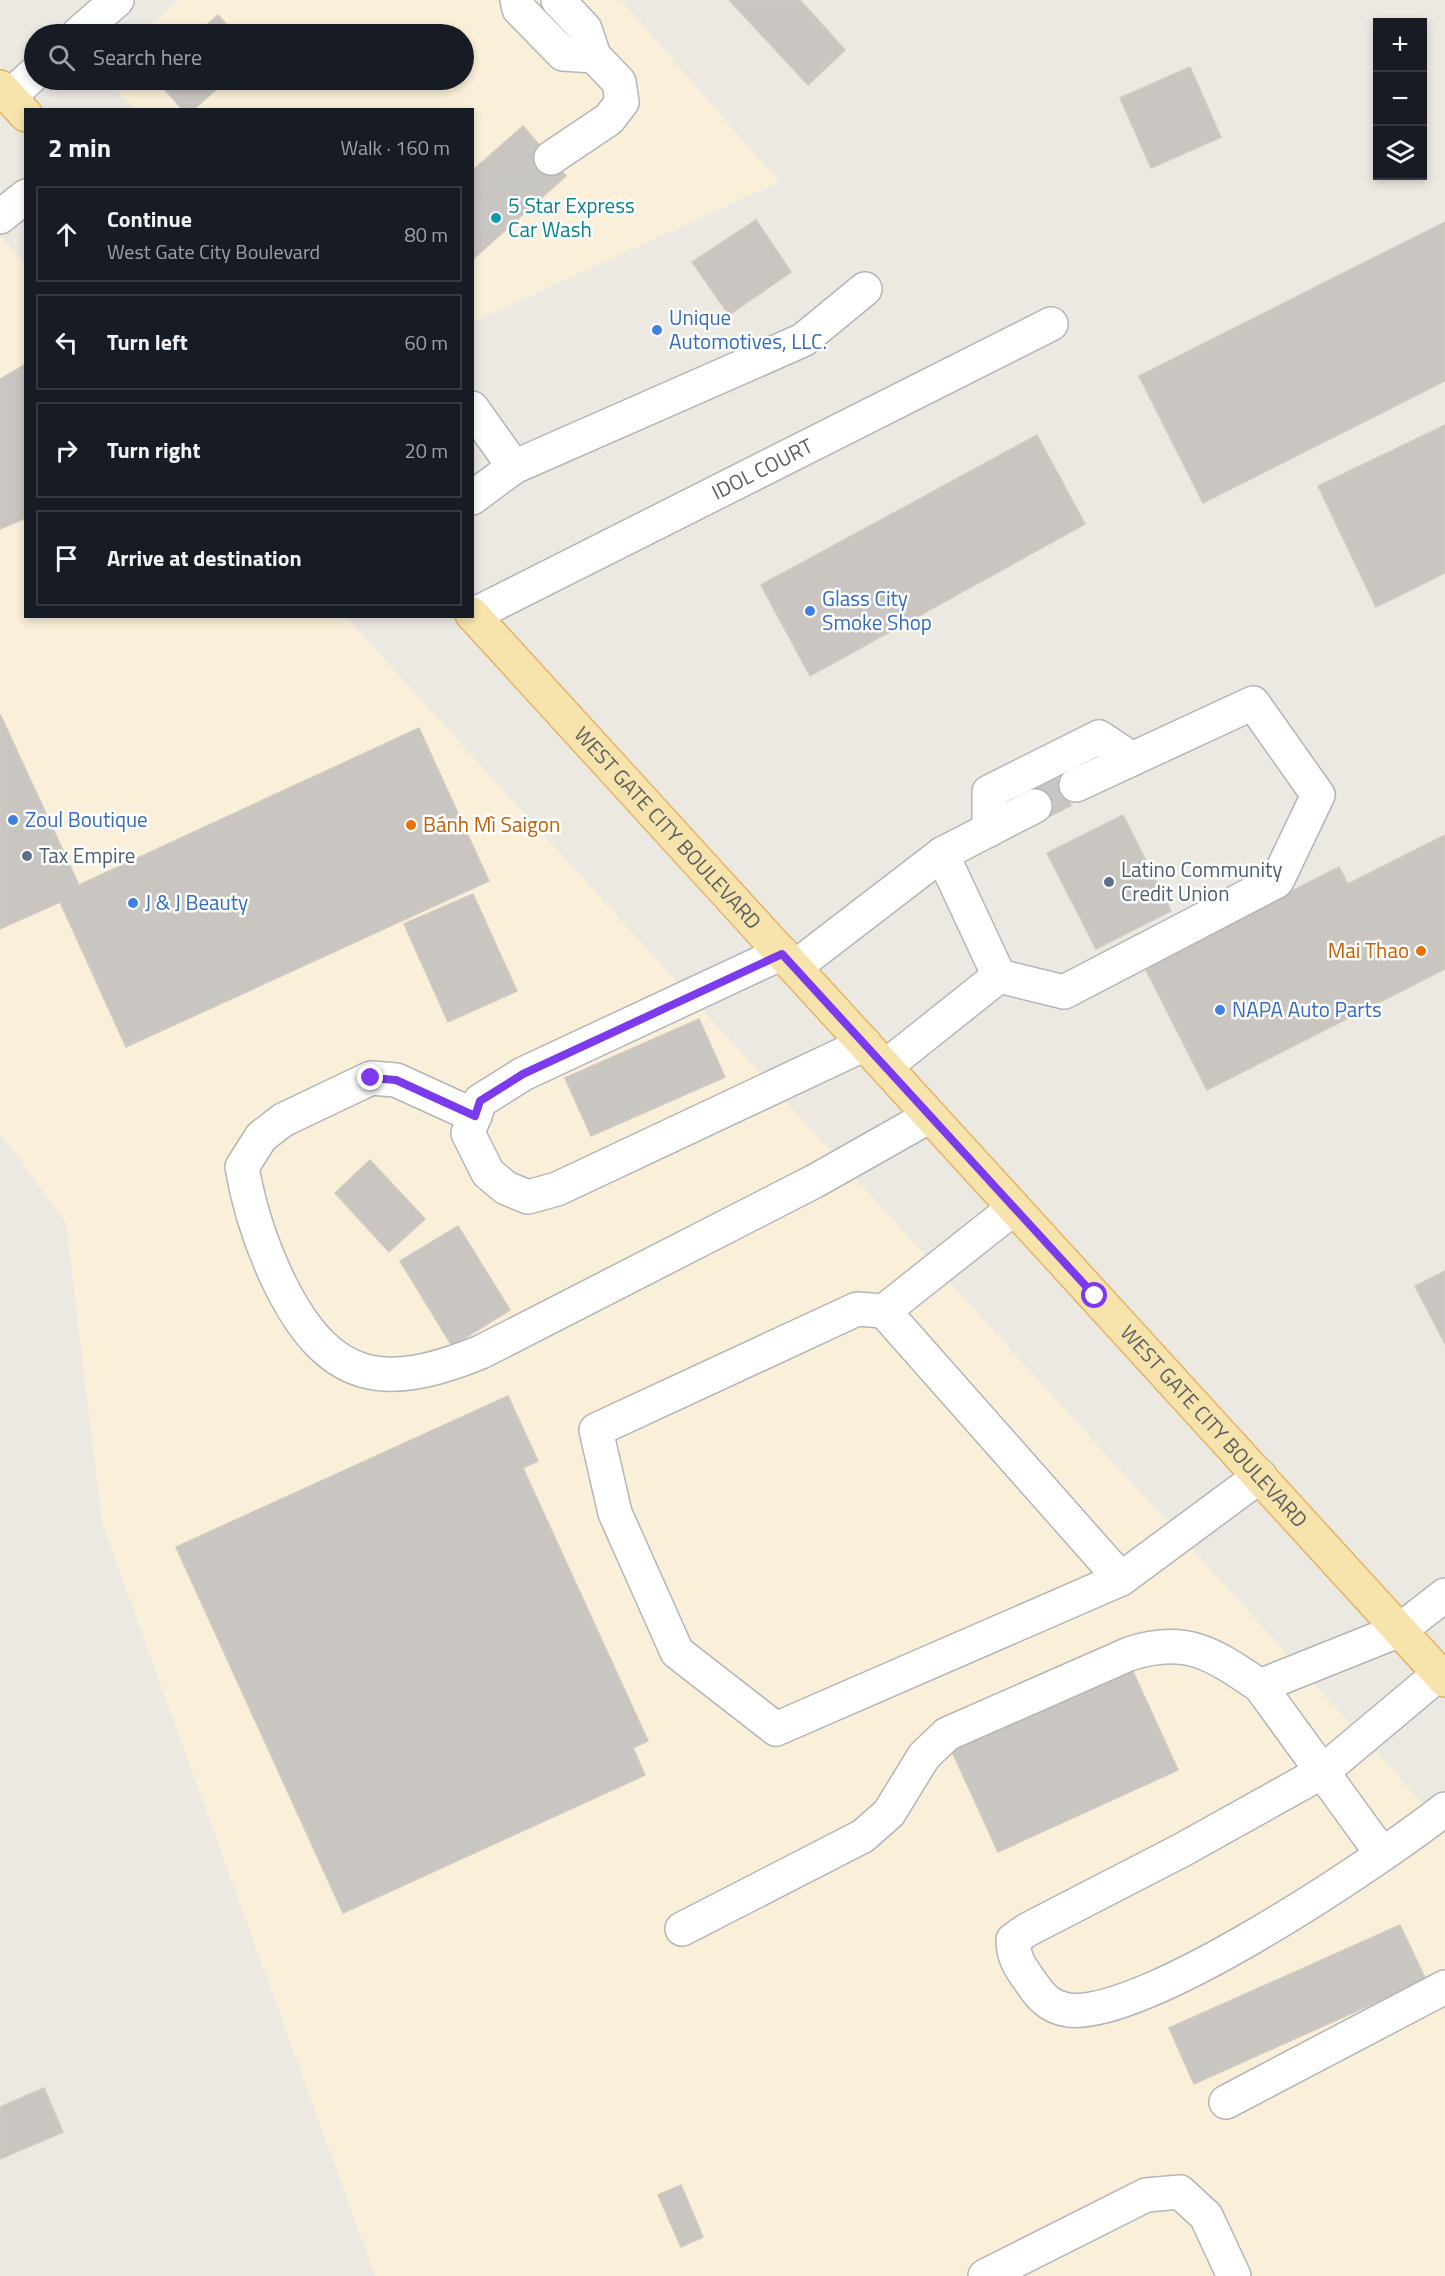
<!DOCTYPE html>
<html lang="en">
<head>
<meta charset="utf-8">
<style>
  body { margin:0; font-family:"Titillium Web",sans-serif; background:#242831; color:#f1f3f6 }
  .controls { position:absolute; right:18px; top:18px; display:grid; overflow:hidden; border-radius:0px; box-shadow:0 3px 9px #0003 }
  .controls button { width:54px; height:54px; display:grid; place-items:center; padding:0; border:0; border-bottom:2px solid #363941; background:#171b24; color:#f1f3f6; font:30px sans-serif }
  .stop { position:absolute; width:18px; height:18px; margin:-14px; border:4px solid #7c3aed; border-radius:50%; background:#fff }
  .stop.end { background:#7c3aed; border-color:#fff; box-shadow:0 2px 6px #0008 }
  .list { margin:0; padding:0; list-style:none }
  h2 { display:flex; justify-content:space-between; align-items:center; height:78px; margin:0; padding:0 24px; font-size:26px }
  h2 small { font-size:20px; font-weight:400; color:#9ea1a6 }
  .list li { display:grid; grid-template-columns:39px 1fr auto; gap:18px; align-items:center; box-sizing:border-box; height:96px; margin:0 12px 12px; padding:0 12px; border:2px solid #363941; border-radius:0px }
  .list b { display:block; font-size:22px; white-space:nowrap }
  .list p { margin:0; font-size:20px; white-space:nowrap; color:#9ea1a6 }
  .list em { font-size:20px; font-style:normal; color:#9ea1a6 }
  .icon { flex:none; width:33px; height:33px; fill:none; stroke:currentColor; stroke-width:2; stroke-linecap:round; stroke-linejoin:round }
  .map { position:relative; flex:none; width:1445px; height:2276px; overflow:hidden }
  .search { position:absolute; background:#171b24; box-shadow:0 3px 9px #0003; left:24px; top:24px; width:450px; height:66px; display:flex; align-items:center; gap:15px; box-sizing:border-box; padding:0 21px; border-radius:33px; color:#9ea1a6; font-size:22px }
  .panel { position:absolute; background:#171b24; box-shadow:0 3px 9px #0003; left:24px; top:108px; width:450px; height:510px; border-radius:0px }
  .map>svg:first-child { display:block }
  .commercial { fill:#faefd9 }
  .building { fill:#c9c5c1; stroke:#d0cac1; stroke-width:1.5 }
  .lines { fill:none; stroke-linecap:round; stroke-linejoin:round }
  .minor-tunnel { stroke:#c8c6c2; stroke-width:33; stroke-dasharray:33 16; stroke-linecap:butt }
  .minor-casing { stroke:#b3b5b8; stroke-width:36 }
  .major-casing { stroke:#e3b464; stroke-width:36 }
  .minor { stroke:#fff; stroke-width:33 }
  .major { stroke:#f7e4ad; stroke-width:33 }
  .route { stroke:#7c3aed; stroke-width:8 }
  .culture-dot { fill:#0f9aa8; stroke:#fff; stroke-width:2 }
  .shop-dot { fill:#3f7fe0; stroke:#fff; stroke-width:2 }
  .food-dot { fill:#e8710a; stroke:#fff; stroke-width:2 }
  .service-dot { fill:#5c6f8a; stroke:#fff; stroke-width:2 }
  .labels { text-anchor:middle; stroke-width:5; stroke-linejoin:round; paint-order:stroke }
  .culture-label { font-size:21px; fill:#0d838f; stroke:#fff; text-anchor:start }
  .shop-label { font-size:21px; fill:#366cbe; stroke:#fff; text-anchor:start }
  .street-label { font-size:21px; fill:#5b5e61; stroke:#fff }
  .food-label { font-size:21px; fill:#c56008; stroke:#fff; text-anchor:start }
  .service-label { font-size:21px; fill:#4e5e75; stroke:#fff; text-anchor:start }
</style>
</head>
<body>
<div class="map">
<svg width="1445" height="2276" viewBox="0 0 1445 2276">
  <rect width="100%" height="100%" fill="#ece9e2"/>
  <path class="commercial" d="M179 0H621L779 182 473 322 472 110 135 109 116 90 118 80H464V34H141Z
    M0 236 25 264 26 616 346 617 1445 1828V2276H375L102 1523 66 1223 0 1133Z"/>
  <path class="building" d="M729 0H800L845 50 808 85Z
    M218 15 235 34H196Z
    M1190 67 1221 137 1151 168 1120 98Z
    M156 80H227L193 110H183Z
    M523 126 566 176 472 260V171Z
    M756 220 791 272 729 315 692 262Z
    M1445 222V381L1203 503 1139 376Z
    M26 364V518L0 529V379Z
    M1445 425V573L1376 607 1318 486Z
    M1037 435 1085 524 810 676 761 585Z
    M0 714 79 885 419 728 489 881 126 1047 60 902 0 929Z
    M1123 815 1171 911 1096 949 1047 853Z
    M1445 835V969L1207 1090 1144 966 1339 867 1348 884Z
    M473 894 517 991 448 1022 404 924Z
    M699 1019 725 1077 591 1136 565 1078Z
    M370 1160 425 1219 389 1252 335 1193Z
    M458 1226 510 1310 452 1346 400 1261Z
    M1445 1271V1344L1415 1286Z
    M508 1396 538 1461 523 1468 648 1741 633 1748 645 1775 343 1913 176 1547Z
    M1130 1665 1178 1770 998 1852 950 1747Z
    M1400 1925 1426 1980 1194 2084 1169 2028Z
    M44 2088 63 2132 0 2159V2107Z
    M681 2185 703 2237 681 2247 658 2195Z"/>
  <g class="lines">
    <path class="minor-tunnel" d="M472 227 551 158
      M1035 806 1076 785"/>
    <g class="minor-casing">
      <g id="minor">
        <path d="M517 0 519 9 563 54 594 56"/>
        <path d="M78 34 117 0"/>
        <path d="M9 97 34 74"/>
        <path d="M551 158 609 119 622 102 619 82 594 56 585 29 558 0"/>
        <path d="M0 217 26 196"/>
        <path d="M472 408 514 467"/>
        <path d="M472 498 514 467 803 340 865 289"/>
        <path id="s1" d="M473 615 1051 324"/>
        <path d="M989 830V792L1099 737 1132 759"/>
        <path d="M942 854 999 976"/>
        <path d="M782 953 523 1074 480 1101 468 1133 488 1173 506 1188 528 1197 557 1189 865 1044"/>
        <path d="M795 967 942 854 1035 806"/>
        <path d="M886 1066 999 976 1064 992 1277 881 1318 795 1253 703 1076 785"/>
        <path d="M475 1116 396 1080 371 1078 283 1120 261 1137 242 1167C249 1208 263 1250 282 1288 331 1384 385 1391 481 1352L815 1181 930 1116"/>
        <path d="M1014 1208 884 1311 857 1309 596 1430 615 1513 677 1652 776 1729 1121 1579 1260 1476"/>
        <path d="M884 1311 1121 1579"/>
        <path d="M1439 1674 1322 1772 1182 1850 1027 1930 1013 1940C1013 1957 1020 1967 1030 1981 1040 1996 1049 2007 1068 2010 1144 2020 1380 1860 1445 1809"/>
        <path d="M1260 1686 1382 1854"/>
        <path d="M682 1929 863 1836 889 1813 924 1756 947 1734 1129 1654C1186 1635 1213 1654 1260 1686L1400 1630 1445 1595"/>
        <path d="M1226 2102 1445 1987"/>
        <path d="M985 2276 1146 2195 1180 2192 1206 2216 1234 2276"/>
      </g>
    </g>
    <g class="major-casing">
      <g id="major">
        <path d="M0 87 26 115"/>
        <path id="s2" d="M472 614 1445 1680"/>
      </g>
    </g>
    <use href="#minor" class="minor"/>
    <use href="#major" class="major"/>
  </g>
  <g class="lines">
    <path class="route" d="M371 1078 396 1080 475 1116 480 1101 523 1074 782 954 1095 1296"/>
  </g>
  <circle class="culture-dot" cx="496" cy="218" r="6"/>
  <g class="shop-dot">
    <circle cx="657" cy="330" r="6"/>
    <circle cx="810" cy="611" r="6"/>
    <circle cx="13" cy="820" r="6"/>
    <circle cx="133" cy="903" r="6"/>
    <circle cx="1220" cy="1010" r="6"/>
  </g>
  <g class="food-dot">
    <circle cx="411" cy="825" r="6"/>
    <circle cx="1421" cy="951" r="6"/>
  </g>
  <g class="service-dot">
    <circle cx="27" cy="856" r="6"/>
    <circle cx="1109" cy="882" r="6"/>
  </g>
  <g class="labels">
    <g class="culture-label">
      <text x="508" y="213">5 Star Express<tspan x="508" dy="24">Car Wash</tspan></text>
    </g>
    <g class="shop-label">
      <text x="669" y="325">Unique<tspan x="669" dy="24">Automotives, LLC.</tspan></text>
      <text x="822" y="606">Glass City<tspan x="822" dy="24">Smoke Shop</tspan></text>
      <text x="25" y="827">Zoul Boutique</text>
      <text x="145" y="910">J &amp; J Beauty</text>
      <text x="1232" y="1017">NAPA Auto Parts</text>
    </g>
    <g class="street-label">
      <text dy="7" stroke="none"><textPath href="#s1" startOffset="324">IDOL COURT</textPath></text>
      <text dy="7" stroke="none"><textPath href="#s2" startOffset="290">WEST GATE CITY BOULEVARD</textPath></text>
      <text dy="7" stroke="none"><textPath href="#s2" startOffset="1100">WEST GATE CITY BOULEVARD</textPath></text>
    </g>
    <g class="food-label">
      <text x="423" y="832">Bánh Mì Saigon</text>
      <text x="1409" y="958" text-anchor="end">Mai Thao</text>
    </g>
    <g class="service-label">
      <text x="39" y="863">Tax Empire</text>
      <text x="1121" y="877">Latino Community<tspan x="1121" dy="24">Credit Union</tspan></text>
    </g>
  </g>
</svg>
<div class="controls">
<button>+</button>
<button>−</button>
<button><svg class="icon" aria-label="layers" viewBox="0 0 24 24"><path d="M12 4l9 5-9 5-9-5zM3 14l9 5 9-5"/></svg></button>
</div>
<div class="stop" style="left:1095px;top:1296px"></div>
<div class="stop end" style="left:371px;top:1078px"></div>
<div class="search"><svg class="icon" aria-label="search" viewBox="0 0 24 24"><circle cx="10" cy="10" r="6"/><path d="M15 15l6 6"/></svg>Search here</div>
<section class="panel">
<h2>2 min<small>Walk · 160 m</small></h2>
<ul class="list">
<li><svg class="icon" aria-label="ahead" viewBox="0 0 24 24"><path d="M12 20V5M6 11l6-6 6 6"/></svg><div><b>Continue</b><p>West Gate City Boulevard</p></div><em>80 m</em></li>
<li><svg class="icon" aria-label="left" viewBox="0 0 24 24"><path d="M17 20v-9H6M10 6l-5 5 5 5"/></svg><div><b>Turn left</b></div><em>60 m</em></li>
<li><svg class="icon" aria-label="right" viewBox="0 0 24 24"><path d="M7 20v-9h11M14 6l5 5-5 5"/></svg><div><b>Turn right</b></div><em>20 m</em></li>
<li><svg class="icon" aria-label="arrive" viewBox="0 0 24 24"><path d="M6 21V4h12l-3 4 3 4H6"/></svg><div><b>Arrive at destination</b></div></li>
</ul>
</section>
</div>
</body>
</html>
